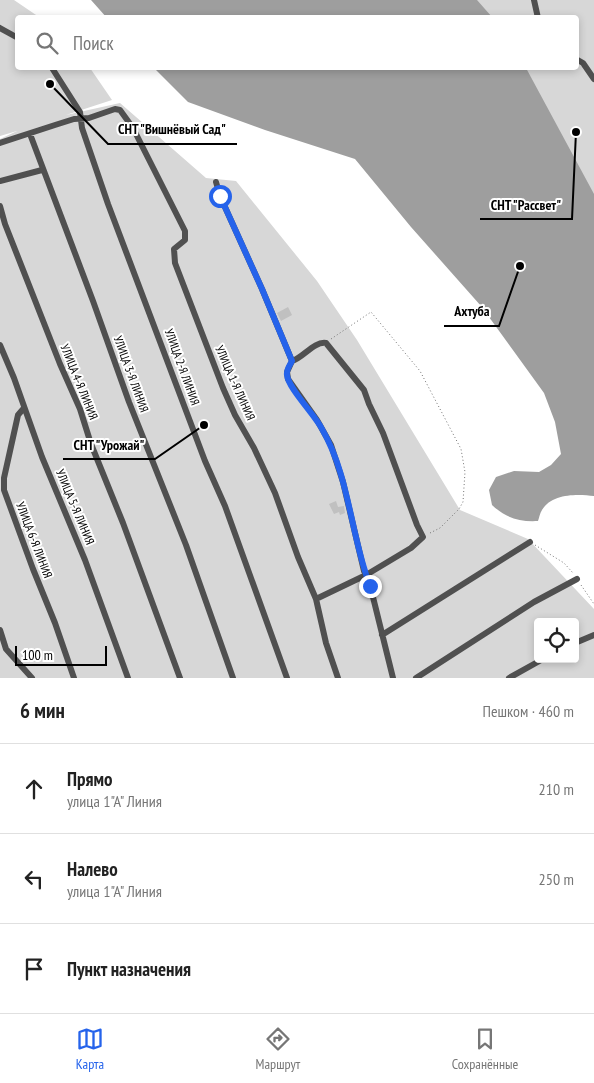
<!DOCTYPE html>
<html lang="ru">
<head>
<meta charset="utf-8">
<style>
  body { margin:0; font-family:"PT Sans Narrow",sans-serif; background:#f2f2f2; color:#222 }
  .controls { position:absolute; right:15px; bottom:15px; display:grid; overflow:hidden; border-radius:5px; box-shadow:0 2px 8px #0003 }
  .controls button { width:45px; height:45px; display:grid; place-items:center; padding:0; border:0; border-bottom:1px solid #e0e0e0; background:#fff; color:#222; font:25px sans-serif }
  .scale { position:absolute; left:15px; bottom:12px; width:92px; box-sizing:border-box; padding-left:5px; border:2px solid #000; border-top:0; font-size:14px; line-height:18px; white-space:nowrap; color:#000; -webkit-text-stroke:4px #fff; paint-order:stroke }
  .stop { position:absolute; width:15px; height:15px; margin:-11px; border:4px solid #2563eb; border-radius:50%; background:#fff }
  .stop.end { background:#2563eb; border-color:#fff; box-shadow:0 1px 5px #0008 }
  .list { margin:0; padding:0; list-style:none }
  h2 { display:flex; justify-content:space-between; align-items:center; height:65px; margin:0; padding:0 20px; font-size:21px }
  h2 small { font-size:16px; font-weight:400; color:#767676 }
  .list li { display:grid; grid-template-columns:32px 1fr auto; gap:15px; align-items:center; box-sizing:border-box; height:90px; padding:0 20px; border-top:1px solid #e0e0e0 }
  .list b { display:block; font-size:19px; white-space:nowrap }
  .list p { margin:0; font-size:16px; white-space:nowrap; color:#767676 }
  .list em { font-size:16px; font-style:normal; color:#767676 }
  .icon { flex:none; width:28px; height:28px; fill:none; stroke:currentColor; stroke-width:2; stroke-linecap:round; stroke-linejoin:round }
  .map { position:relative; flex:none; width:594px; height:678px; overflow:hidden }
  .search { position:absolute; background:#fff; box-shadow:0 2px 8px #0003; left:15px; right:15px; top:15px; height:55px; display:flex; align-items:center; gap:12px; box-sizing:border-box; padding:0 18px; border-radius:5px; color:#767676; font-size:19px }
  .sheet { height:335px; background:#fff }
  nav { display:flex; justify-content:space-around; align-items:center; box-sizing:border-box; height:70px; border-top:1px solid #e0e0e0; background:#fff; font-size:14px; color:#767676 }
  nav a { display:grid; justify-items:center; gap:2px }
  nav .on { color:#2563eb }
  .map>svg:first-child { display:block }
  .green { fill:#d7d7d7; fill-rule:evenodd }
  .water { fill:#9e9e9e }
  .building { fill:#c0c0c0 }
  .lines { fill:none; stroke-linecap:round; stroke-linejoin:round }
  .path { stroke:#727272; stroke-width:1; stroke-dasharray:1 2.5; stroke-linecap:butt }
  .minor { stroke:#505050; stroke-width:6 }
  .route { stroke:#2563eb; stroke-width:6 }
  .labels { text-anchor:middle; stroke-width:4; stroke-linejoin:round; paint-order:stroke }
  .street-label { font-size:12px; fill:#000; stroke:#fff }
  .leader { fill:none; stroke:#000; stroke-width:2 }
  .callout-dot { fill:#000; stroke:#fff; stroke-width:2 }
  .callout-label { font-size:14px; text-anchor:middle; font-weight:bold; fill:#000; stroke:#fff; stroke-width:4; stroke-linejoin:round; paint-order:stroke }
</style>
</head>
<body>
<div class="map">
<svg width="594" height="678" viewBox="0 0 594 678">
  <rect width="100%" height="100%" fill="#fff"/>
  <path class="green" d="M0 0H14L39 17 18 18V68H90L112 100 66 115 120 103 206 178 236 181 317 281 357 340 460 510 528 539 594 609V678H0V139L17 131 0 136ZM538 622H575V659H538Z
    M475 0H594V196L523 68H576V18L490 17Z"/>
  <path class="water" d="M91 0H477L492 17 107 18Z
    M154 68H526L594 194V496C578 494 552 493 542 510 540 513 539 518 538 521 519 522 506 518 492 505L489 490 496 477 514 471 539 472 551 465 561 454 555 422 544 393 481 306 411 227 355 159 265 130 188 102Z"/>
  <path class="building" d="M288 307 292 315 281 321 277 313Z
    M336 501 338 507 344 506 345 513 340 515 339 512 334 514 329 504Z"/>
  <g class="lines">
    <path class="path" d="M331 339 371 312 420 371 461 449 465 472 463 502 459 509 440 528 428 534
      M535 545 564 563 573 573
      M581 585 594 604"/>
    <path class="minor" d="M534 0 538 18
      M0 28 18 38
      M576 59 583 63 594 79
      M52 68 80 112 82 128 108 204 205 461 225 506 287 678
      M30 134 93 301 129 402 186 545 233 678
      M0 143 55 125 74 119 89 118 115 109 120 110 133 128 185 231V240L174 249 175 263 223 388 235 415 254 448 275 493 298 557 316 599 326 643 338 678
      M0 181 42 170
      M216 182 220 196 262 289 292 361 287 372 288 379 317 420 331 445 343 482 364 571 370 585 393 678
      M0 206 5 224 60 364 80 409 91 444 123 523 180 678
      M0 345 14 378 42 457 85 560 128 678
      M292 361C303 358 314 341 326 343L364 390 369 404 383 433 417 525 423 537 411 548 366 575 316 599
      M24 408 18 415 4 478V490L33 569 55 623 74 678
      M0 630 6 649 32 678
      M382 635 530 542
      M575 643 594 635
      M416 678 534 602 577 579
      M509 678 543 659"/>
  </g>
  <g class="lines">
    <path class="route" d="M220 196 262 289 292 361C290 365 286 370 287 375 288 388 315 415 322 429 347 472 350 524 365 571 366 576 369 581 370 586"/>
  </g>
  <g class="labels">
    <g class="street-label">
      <text transform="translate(182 367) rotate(70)" y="4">УЛИЦА 2-Я ЛИНИЯ</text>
      <text transform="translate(131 374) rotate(70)" y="4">УЛИЦА 3-Я ЛИНИЯ</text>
      <text transform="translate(79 382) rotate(68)" y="4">УЛИЦА 4-Я ЛИНИЯ</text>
      <text transform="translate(235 383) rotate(66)" y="4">УЛИЦА 1-Я ЛИНИЯ</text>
      <text transform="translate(75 507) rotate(67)" y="4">УЛИЦА 5-Я ЛИНИЯ</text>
      <text transform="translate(34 540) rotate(69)" y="4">УЛИЦА 6-Я ЛИНИЯ</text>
    </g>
  </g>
  <path class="leader" d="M50 84L108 144H237M576 132L572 219H480M520 266L499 326H444M204 425L155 459H63"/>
  <g class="callout-dot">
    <circle cx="50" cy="84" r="5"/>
    <circle cx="576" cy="132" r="5"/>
    <circle cx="520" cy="266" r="5"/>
    <circle cx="204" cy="425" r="5"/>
  </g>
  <g class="callout-label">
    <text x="172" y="134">СНТ "Вишнёвый Сад"</text>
    <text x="526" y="210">СНТ "Рассвет"</text>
    <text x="472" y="316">Ахтуба</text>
    <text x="109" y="450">СНТ "Урожай"</text>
  </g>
</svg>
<div class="controls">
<button><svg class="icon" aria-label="locate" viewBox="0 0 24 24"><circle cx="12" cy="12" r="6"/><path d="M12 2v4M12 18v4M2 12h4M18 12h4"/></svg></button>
</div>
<div class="scale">100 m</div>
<div class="stop" style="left:220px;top:196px"></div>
<div class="stop end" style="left:370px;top:586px"></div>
<div class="search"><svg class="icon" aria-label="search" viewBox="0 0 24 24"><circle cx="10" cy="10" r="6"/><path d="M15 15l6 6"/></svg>Поиск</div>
</div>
<section class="sheet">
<h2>6 мин<small>Пешком · 460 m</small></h2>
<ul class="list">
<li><svg class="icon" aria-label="ahead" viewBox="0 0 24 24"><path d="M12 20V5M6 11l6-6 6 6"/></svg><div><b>Прямо</b><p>улица 1&quot;А&quot; Линия</p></div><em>210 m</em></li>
<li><svg class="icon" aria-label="left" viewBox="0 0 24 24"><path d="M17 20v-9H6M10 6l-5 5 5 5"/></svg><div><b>Налево</b><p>улица 1&quot;А&quot; Линия</p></div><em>250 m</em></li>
<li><svg class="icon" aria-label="arrive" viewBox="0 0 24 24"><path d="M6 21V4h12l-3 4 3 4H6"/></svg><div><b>Пункт назначения</b></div></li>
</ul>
</section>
<nav>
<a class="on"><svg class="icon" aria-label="map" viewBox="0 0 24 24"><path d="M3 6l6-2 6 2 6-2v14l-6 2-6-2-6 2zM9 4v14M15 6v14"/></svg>Карта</a>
<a><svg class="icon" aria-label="directions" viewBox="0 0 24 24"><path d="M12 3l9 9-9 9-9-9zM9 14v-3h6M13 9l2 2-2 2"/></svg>Маршрут</a>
<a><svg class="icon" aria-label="saved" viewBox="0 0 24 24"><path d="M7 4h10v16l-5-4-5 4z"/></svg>Сохранённые</a>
</nav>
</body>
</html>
